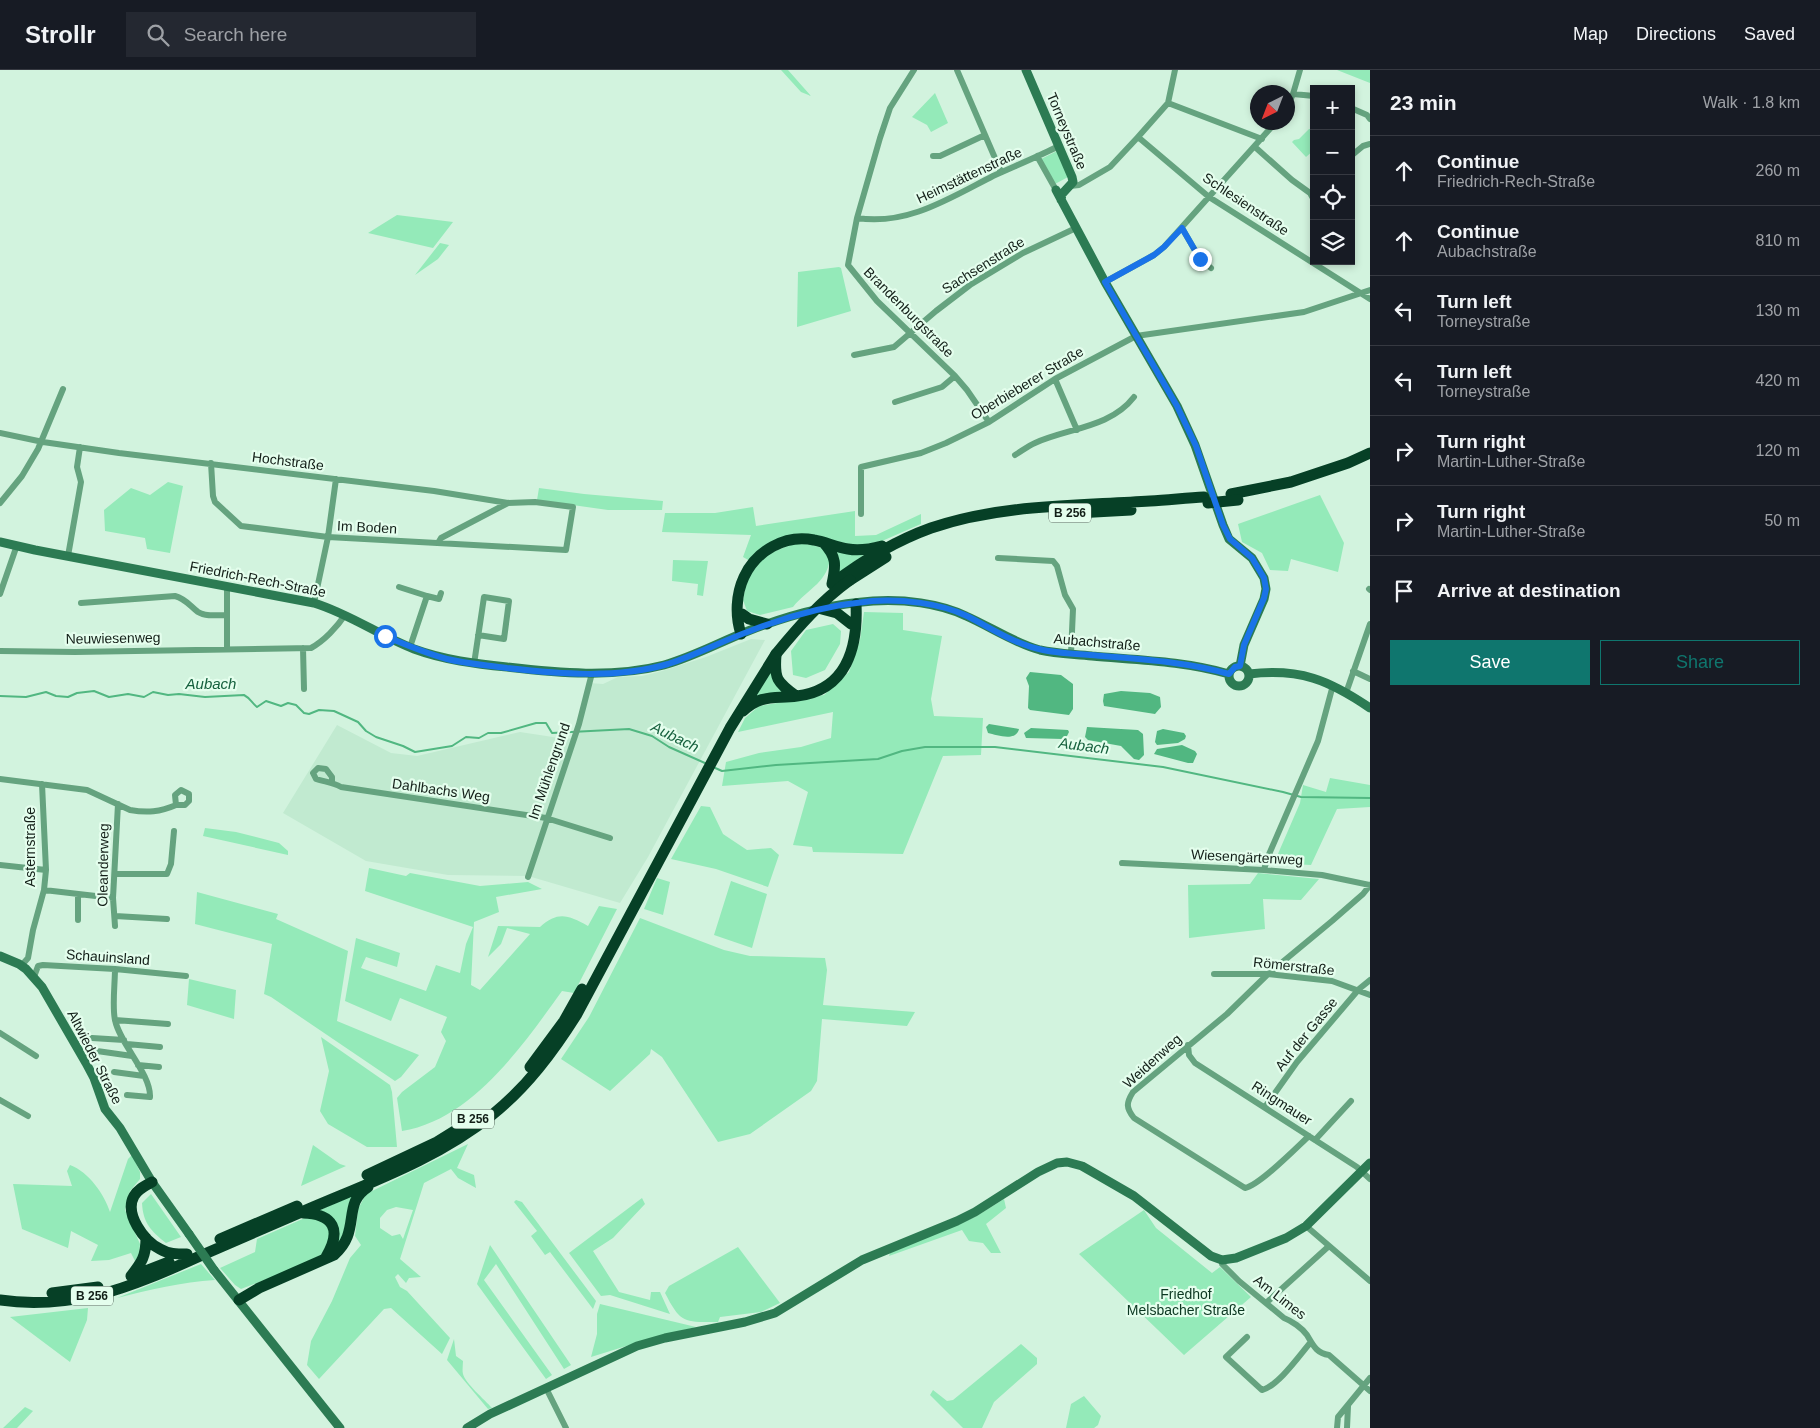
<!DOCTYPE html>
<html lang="en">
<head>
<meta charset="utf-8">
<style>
  body { margin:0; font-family:Arial,sans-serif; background:#242831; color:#f1f3f6 }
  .controls { position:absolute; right:15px; top:15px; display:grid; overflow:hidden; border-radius:0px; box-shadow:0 2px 8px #0003 }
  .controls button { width:45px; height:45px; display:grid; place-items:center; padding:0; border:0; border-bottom:1px solid #363941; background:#171b24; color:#f1f3f6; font:25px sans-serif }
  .compass { position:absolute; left:1250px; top:15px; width:45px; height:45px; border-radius:50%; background:#171b24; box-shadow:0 2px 8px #0003; rotate:222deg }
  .stop { position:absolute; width:15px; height:15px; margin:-11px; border:4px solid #1a73e8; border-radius:50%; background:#fff }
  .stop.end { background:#1a73e8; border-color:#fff; box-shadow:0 1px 5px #0008 }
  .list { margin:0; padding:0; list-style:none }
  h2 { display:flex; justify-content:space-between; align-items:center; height:65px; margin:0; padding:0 20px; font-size:21px }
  h2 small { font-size:16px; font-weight:400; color:#9ea1a6 }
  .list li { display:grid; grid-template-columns:32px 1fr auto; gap:15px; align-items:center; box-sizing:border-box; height:70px; padding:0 20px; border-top:1px solid #363941 }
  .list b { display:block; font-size:19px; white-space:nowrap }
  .list p { margin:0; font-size:16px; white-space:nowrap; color:#9ea1a6 }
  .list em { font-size:16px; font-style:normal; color:#9ea1a6 }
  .actions { display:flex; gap:10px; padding:15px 20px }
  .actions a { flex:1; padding:11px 0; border:1px solid #0f766e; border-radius:0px; text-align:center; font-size:18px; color:#0f766e }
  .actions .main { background:#0f766e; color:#fff }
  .icon { flex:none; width:28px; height:28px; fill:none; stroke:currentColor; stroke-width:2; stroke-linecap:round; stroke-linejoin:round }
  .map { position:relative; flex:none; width:1370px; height:1358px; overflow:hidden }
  header { display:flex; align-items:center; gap:30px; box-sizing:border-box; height:70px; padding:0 25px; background:#171b24; border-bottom:1px solid #363941 }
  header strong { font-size:24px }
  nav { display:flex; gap:28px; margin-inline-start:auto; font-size:18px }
  .search { width:350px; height:45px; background:#242831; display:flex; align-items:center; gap:12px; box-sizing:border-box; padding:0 18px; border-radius:0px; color:#9ea1a6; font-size:19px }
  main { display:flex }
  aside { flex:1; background:#171b24 }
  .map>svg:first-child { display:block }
  .built { fill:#c1ead0 }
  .green { fill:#94eab9; fill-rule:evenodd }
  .water { fill:#51b781 }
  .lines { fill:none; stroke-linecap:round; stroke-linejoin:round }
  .stream { stroke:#51b781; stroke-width:2 }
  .street { stroke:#65a37f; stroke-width:6 }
  .secondary { stroke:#2c7b53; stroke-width:9 }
  .highway { stroke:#064026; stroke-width:11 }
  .secondary-bridge { stroke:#2c7b53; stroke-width:9 }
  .highway-bridge { stroke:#064026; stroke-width:11 }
  .route { stroke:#1a73e8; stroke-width:6 }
  .labels { text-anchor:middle; stroke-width:4.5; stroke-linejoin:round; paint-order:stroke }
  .shield { fill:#e4feed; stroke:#526258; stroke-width:1 }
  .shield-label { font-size:12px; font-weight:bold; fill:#131f18 }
  .street-label { font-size:14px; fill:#131f18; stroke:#e4feed }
  .park-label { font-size:14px; fill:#0b3721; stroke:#e4feed }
  .water-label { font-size:15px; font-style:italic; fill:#16613e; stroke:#e4feed }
</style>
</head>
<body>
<header>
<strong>Strollr</strong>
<div class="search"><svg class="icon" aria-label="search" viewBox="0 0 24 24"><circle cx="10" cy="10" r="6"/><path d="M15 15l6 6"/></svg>Search here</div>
<nav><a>Map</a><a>Directions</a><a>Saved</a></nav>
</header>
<main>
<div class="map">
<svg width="1370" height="1358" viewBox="0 0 1370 1358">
  <rect width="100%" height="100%" fill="#d2f3de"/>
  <path class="built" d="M751 569 765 570 648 787 620 833 528 806 448 805 366 791 283 743 337 655 391 683 417 686 520 662 566 669 573 668 589 613 603 614 618 607 642 606 662 601 706 587Z"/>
  <path class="green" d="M781 0H788L811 26 801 22Z
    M1337 0H1370V13Z
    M935 23 948 53 931 62 927 55 912 47Z
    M1309 59H1314V80L1306 87 1292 72 1294 70 1299 69Z
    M1057 81 1068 107 1055 114 1041 89Z
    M397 145 453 152 433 178 368 163Z
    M440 173 449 175 438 189 415 205Z
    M839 197 841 198 851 241 797 257 798 202Z
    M168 412 183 416 170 483 147 479 145 468 105 461 104 440 131 418 150 425Z
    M539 418 584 424 663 431 662 440H608L537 430Z
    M1320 425 1344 473 1338 502 1291 489 1288 501 1270 500 1262 483 1242 472 1238 454Z
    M753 437 756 456 855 441V466L876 465 921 444V454L882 471 858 476 813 466 750 491 743 487 751 465 662 462 665 443H715Z
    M787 474C804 474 817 472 830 484 830 512 808 518 793 537L760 545 747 541 743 530 746 513 753 499 770 481Z
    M831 478 868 482 837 504Z
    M673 490 708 491 703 526 697 525 698 514 672 511Z
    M864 542 903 543V560L942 566 931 629 934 646 983 648 981 685 943 686 903 784 813 782 812 777 793 775 808 722 788 711 722 716 726 692 759 683 801 677 831 668 833 642 738 662 745 648 759 636 824 625 849 602 860 570Z
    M833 554 841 561 840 574 825 600 806 608 793 605 791 581 806 560Z
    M772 598 790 624 753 629Z
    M1330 708 1370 715V737L1337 739 1311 795 1274 793 1300 733 1303 715 1326 722Z
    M701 736 710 737 723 764 747 780 771 778 779 785 768 817 716 799 671 789Z
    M205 758 236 762 279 773 288 781V785L203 766Z
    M369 798 406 806 410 803 480 816 528 812 542 819 496 827 499 842 474 852 471 915 480 920 530 864 507 858 501 874 488 887 498 856 540 857C558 841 568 845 588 856L599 836 617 839 574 923 562 921C523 975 472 1050 402 1061L397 1028 402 1022 435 997 446 971 441 962 447 947 400 928 391 951 345 931 356 868 400 883 397 897 366 887 361 898 426 921 436 895 460 903 466 874 473 857 365 821Z
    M1258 803 1319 809 1301 830 1263 829 1265 859 1189 868 1188 815 1250 814Z
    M657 808 670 812 663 845 644 839Z
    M731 811 767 824 752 878 714 865Z
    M197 822 278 844 276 849 348 881 337 951 419 985 401 1007 395 1011 271 927 264 924 272 874 195 854Z
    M640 848 724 880 750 886 825 888 827 900 823 935 915 942 907 956 822 949 817 1011 811 1021 750 1064 718 1072 662 987 651 979 650 984 610 1021 561 989 589 947Z
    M189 909 236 920 234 949 187 935Z
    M321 967 390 1015 392 1022 397 1077H367L328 1054 320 1041 329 1001Z
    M468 1074 457 1098 474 1105 476 1118 458 1108 451 1099 424 1113 400 1189 421 1207 409 1208 406 1213 398 1204 395 1207 400 1217 407 1221 450 1268 442 1284 391 1238 384 1239 319 1309 307 1295 311 1271 332 1231 350 1188 361 1175 355 1166 358 1139 366 1124ZM396 1137 413 1140 403 1169 400 1164 392 1166 380 1158V1148L387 1140Z
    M313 1075 340 1094 346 1096 301 1116Z
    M132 1085 140 1102V1109L130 1121 125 1140 140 1174 139 1185 135 1191 131 1183 109 1190 91 1191 98 1175 71 1161 68 1178 22 1159 13 1114 72 1116 67 1101 70 1095C89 1102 104 1124 110 1142L128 1089Z
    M151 1124 181 1167 166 1173C151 1161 143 1153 142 1133Z
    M355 1124 348 1157 337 1179 338 1168 318 1141Z
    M642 1128 645 1134 613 1168 593 1181 619 1222 650 1230 651 1222H660L670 1244 610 1225 601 1226 569 1183Z
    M1004 1129 1006 1138 986 1154 1001 1183H991L983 1173 969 1171 962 1160 889 1186 890 1183 975 1147Z
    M516 1130 522 1132 596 1231 593 1239 550 1182 545 1185 531 1166 537 1161 514 1132Z
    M1144 1140 1156 1158 1212 1203 1220 1197 1251 1227 1184 1285 1079 1184Z
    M307 1147 325 1151 333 1165 322 1185 275 1206 241 1219 235 1215 220 1198 255 1182 257 1169Z
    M490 1175 571 1295 564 1299 496 1194 484 1210 552 1305 546 1309 477 1214Z
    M738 1177 780 1233 761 1242 720 1247 718 1252C684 1252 681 1254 665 1223L669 1216Z
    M201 1194 215 1210C182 1212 149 1220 117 1228Z
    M600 1234 696 1257 636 1273 591 1287 597 1264V1244Z
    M88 1238 87 1250 70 1292 10 1247Z
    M454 1269 456 1286 463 1291C463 1295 462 1300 463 1304 465 1313 485 1330 492 1338L488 1339 447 1290Z
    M1021 1274 1037 1288V1294L994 1332 982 1358H963L930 1325 933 1320 947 1331 953 1330Z
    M1084 1326 1101 1346 1098 1355 1094 1358H1066L1071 1334Z
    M25 1337 33 1341 17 1358H3Z"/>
  <path class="water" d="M1030 602 1061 605 1073 614V639L1069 645 1030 640 1028 638 1029 616 1026 608Z
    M1121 621 1150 623 1160 627 1161 637 1155 644 1104 636 1103 631 1104 624Z
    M989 654 1019 659C1016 672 997 665 988 663L986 657Z
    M1087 657 1138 660 1143 664 1144 685 1139 690 1134 689 1121 676 1088 670 1085 667Z
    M1031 658 1068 660 1069 662 1066 668 1063 669 1026 668 1024 663Z
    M1163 659 1184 663 1186 666 1185 669 1178 673 1157 675 1155 672 1157 661Z
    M1182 675 1195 681 1197 684 1193 693H1188L1154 684 1157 679Z"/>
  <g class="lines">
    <path class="stream" d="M0 626 26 627 46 622 56 626 68 627 77 623 94 621 109 627 128 624 144 627 153 622 168 625 179 624 205 627 244 625C250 628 252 633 257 637L266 631 281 636 288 633 296 635 304 643 309 644 319 640 334 641 358 652 366 661 376 667 403 676 415 682 452 676 466 667 479 668 488 663H501L536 653H546L552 663 629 659 652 666 669 677 707 694
      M713 697 722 701 776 695 878 689 902 681 925 677H995L1163 697 1283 722 1301 727 1370 728"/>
    <path class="street" d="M914 0 890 38 880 68 857 148 848 195 877 231 955 306 967 320 989 352
      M957 0 1001 102
      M1293 24 1314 26
      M1168 33 1262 69
      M1288 35 1293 24 1300 0
      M1351 38 1367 45 1370 49
      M1138 67 1209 127 1370 229
      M1255 77 1292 110 1310 123 1314 130
      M933 86H940L985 65
      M1037 86 1056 120
      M1351 86 1363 76 1370 74
      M1070 116 1079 115 1110 97 1138 67 1168 33 1175 0
      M857 148C907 156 950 128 993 106 1015 96 1037 87 1059 76
      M1182 158 1200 189 1211 198
      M1105 212 1154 185 1164 177 1276 52
      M854 285 894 277 936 241 970 215 1023 183 1076 158
      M1055 309 1077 360
      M895 332 942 317 955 306
      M0 363 43 372 119 383 434 421 508 433 535 432 573 437 566 480 328 467 241 456 215 432 213 426 211 393
      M1015 385C1022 381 1028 376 1035 373 1068 358 1110 358 1134 327
      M0 433 22 406 38 379 63 319
      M861 444V397L921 383 946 373 989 352 1055 309 1136 266 1304 242 1370 220
      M438 473 441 468 508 433
      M68 486 81 412 77 397 80 377
      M998 488 1053 491 1057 496 1065 525 1073 539 1071 584
      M227 517V578
      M399 517 427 526 410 577
      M1369 519 1370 520
      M0 524 17 475
      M427 526 439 529 441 523
      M81 533 175 526C186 529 190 536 198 542 206 547 218 545 226 545
      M314 533 328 467 336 409
      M303 578 304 619
      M0 581 75 582 311 578C324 571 337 557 345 545
      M474 594 484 527 509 531 504 569 478 565
      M1353 601 1370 609
      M1346 623 1370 554
      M0 709 87 720 130 740C147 743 160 742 176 735
      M332 712V707L326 699 318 698 313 703 316 709C325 712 332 712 341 717L546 748 610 768
      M181 720 189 724V731L185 735H176L175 725Z
      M1122 793 1264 800 1322 805 1370 815
      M0 795 46 800
      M1264 800 1267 789 1318 671 1333 615
      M116 804H167L171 794 174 761
      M528 807 579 654 592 603
      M44 820 113 828
      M115 846 167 849
      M78 850V825
      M115 856 113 828 118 734
      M21 896 28 888 33 860 44 820 46 800 42 714
      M115 899C115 913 112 937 115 950 120 974 151 1004 150 1027L127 1025
      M1214 904H1268L1332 911 1370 925
      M34 907 38 896 43 895 115 899 186 906
      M115 950 168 954
      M0 963 36 986
      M92 968 124 970
      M127 974 160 977
      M1188 975 1189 985 1195 993 1357 1097 1370 1109
      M90 980 132 986
      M138 995 159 997
      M114 1002 144 1006
      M0 1030 28 1046
      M1265 1037 1297 992 1359 919 1370 910
      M1309 1066C1296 1078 1260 1115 1245 1118L1134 1048C1126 1038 1126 1033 1133 1022L1227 944 1268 904 1332 851 1363 824 1370 815
      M1315 1070 1351 1031
      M1306 1156 1370 1211
      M1222 1190V1194L1239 1211 1284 1248C1292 1251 1302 1258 1307 1265 1313 1275 1316 1283 1329 1285L1370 1321
      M1266 1233 1329 1176
      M1247 1267 1226 1287 1262 1320C1278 1316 1299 1286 1310 1273
      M546 1318 566 1358
      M1337 1358 1338 1347 1370 1308
      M1347 1358 1348 1336"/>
    <path class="secondary" d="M1026 0 1072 107 1073 112 1062 124 1061 130
      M1056 120 1105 212 1177 336 1195 375 1223 455 1229 469 1252 488 1264 508 1266 519 1264 529 1244 575 1240 596
      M0 472 35 480 314 533C350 544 380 566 414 579 444 590 476 594 507 597 558 603 614 608 664 595 693 587 720 572 748 561 789 545 829 534 873 531 903 529 939 533 966 546 991 557 1014 573 1040 580 1057 584 1075 584 1092 586 1138 590 1185 591 1229 604
      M1229 606a10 10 0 1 1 20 0a10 10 0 1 1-20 0Z
      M1249 604C1300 598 1329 610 1370 638
      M0 886 19 894 26 899 42 917 86 993 94 1008 105 1039 120 1058 152 1112 189 1164
      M214 1200 340 1358
      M467 1358 490 1344 637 1276 665 1268 745 1252 775 1243 862 1190 957 1151 975 1142 1038 1102 1057 1093 1067 1092 1082 1096 1134 1126 1211 1186 1222 1190 1236 1188 1286 1168 1306 1156 1370 1093"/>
    <path class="highway" d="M1231 424 1291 412 1348 393 1370 383
      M1058 444 1131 440
      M823 472C837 487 836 495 832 514
      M850 510 886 487
      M832 514C862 491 895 471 931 458 1001 434 1078 436 1150 431 1168 430 1186 428 1204 427
      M818 538 837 543 851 554
      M742 544 749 549 767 554
      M741 564C735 546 736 524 744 507 756 481 785 464 814 470 825 472 836 477 848 479 859 481 871 479 882 476
      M776 585C774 609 777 612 796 626
      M743 641C761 624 774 629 797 626 847 620 858 577 856 534
      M530 997 564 951 582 919
      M367 1105 437 1072 474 1049
      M152 1112C145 1116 138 1119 134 1126 124 1144 144 1171 160 1179 168 1184 177 1184 187 1184
      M303 1143C334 1144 342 1160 326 1187
      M220 1169 297 1136
      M131 1206C142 1192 146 1186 146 1168
      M133 1206 169 1192
      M52 1223 98 1217
      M0 1230C32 1235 66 1232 98 1225 133 1216 167 1201 200 1186 233 1172 265 1158 297 1144 363 1115 435 1091 492 1045 527 1017 553 982 577 944L730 658 776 584
      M239 1230 259 1218 334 1185C362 1161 341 1134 368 1117"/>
    <path class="secondary-bridge" d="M189 1164 214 1200"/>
    <path class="highway-bridge" d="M1208 433 1238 430
      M776 584C799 556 821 531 850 510"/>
  </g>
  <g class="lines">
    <path class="route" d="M385 566C406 575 425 583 447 589 467 594 487 595 507 598 559 604 617 609 668 594 696 585 722 571 750 561 790 545 830 535 872 531 902 529 940 533 967 546 991 558 1016 575 1043 580 1058 583 1075 584 1090 585 1137 589 1184 591 1229 604L1235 597 1240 596 1244 575 1264 528 1266 519 1264 508 1252 488 1230 469 1223 455 1196 376 1177 336 1105 212 1154 185 1164 177 1182 158 1200 189"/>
  </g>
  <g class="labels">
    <g class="shield">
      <rect x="1049" y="433.5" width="42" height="19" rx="4"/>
      <rect x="452" y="1039.5" width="42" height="19" rx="4"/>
      <rect x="71" y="1216.5" width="42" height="19" rx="4"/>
    </g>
    <g class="shield-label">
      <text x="1070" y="447">B 256</text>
      <text x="473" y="1053">B 256</text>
      <text x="92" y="1230">B 256</text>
    </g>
    <g class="street-label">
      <text transform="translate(1067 61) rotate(67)" y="5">Torneystraße</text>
      <text transform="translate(969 105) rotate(-25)" y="5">Heimstättenstraße</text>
      <text transform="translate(1246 134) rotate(34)" y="5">Schlesienstraße</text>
      <text transform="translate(983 195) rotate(-32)" y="5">Sachsenstraße</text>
      <text transform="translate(909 242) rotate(45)" y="5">Brandenburgstraße</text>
      <text transform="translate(1027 313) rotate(-31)" y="5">Oberbieberer Straße</text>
      <text transform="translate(288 391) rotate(7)" y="5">Hochstraße</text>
      <text transform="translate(367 457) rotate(3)" y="5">Im Boden</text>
      <text transform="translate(258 509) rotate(11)" y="5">Friedrich-Rech-Straße</text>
      <text transform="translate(113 568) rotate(-1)" y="5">Neuwiesenweg</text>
      <text transform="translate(1097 572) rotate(5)" y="5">Aubachstraße</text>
      <text transform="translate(549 701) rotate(-71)" y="5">Im Mühlengrund</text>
      <text transform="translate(441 720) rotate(8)" y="5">Dahlbachs Weg</text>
      <text transform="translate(30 777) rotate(-90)" y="5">Asternstraße</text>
      <text transform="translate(1247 787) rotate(3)" y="5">Wiesengärtenweg</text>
      <text transform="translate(103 795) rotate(-89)" y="5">Oleanderweg</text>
      <text transform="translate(108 887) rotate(4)" y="5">Schauinsland</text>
      <text transform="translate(1294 896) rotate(6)" y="5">Römerstraße</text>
      <text transform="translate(1306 964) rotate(-51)" y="5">Auf der Gasse</text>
      <text transform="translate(95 987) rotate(63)" y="5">Altwieder Straße</text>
      <text transform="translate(1152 991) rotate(-42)" y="5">Weidenweg</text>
      <text transform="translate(1282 1033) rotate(33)" y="5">Ringmauer</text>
      <text transform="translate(1280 1227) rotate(38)" y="5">Am Limes</text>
    </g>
    <g class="park-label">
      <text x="1186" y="1229">Friedhof<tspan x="1186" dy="16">Melsbacher Straße</tspan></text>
    </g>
    <g class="water-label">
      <text x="211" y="619">Aubach</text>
      <text transform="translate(675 667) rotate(26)" y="5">Aubach</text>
      <text transform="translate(1084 676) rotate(7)" y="5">Aubach</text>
    </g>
  </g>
</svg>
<div class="controls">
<button>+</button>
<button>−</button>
<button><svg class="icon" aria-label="locate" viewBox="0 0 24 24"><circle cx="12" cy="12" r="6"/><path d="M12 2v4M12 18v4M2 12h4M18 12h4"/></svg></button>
<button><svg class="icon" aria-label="layers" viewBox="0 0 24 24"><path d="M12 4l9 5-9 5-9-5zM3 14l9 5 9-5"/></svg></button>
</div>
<svg class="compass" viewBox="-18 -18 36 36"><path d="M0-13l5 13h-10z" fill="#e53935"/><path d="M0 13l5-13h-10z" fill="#9ea1a6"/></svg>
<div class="stop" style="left:385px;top:566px"></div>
<div class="stop end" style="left:1200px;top:189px"></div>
</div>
<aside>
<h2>23 min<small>Walk · 1.8 km</small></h2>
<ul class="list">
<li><svg class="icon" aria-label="ahead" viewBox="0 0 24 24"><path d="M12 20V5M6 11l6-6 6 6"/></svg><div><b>Continue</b><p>Friedrich-Rech-Straße</p></div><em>260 m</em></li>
<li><svg class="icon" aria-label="ahead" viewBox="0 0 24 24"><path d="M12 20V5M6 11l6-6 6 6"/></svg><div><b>Continue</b><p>Aubachstraße</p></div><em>810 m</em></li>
<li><svg class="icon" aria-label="left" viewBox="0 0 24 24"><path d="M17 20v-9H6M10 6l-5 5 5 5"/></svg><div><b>Turn left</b><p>Torneystraße</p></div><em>130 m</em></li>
<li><svg class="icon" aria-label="left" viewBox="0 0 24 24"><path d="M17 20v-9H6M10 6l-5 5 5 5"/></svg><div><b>Turn left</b><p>Torneystraße</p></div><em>420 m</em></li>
<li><svg class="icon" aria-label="right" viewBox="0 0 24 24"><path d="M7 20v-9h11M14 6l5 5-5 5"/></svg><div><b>Turn right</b><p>Martin-Luther-Straße</p></div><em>120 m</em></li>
<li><svg class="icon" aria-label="right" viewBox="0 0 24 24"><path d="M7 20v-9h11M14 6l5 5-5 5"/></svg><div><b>Turn right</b><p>Martin-Luther-Straße</p></div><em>50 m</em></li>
<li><svg class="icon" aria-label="arrive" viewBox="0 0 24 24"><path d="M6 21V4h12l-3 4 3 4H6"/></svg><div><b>Arrive at destination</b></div></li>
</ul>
<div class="actions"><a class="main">Save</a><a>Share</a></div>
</aside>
</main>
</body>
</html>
